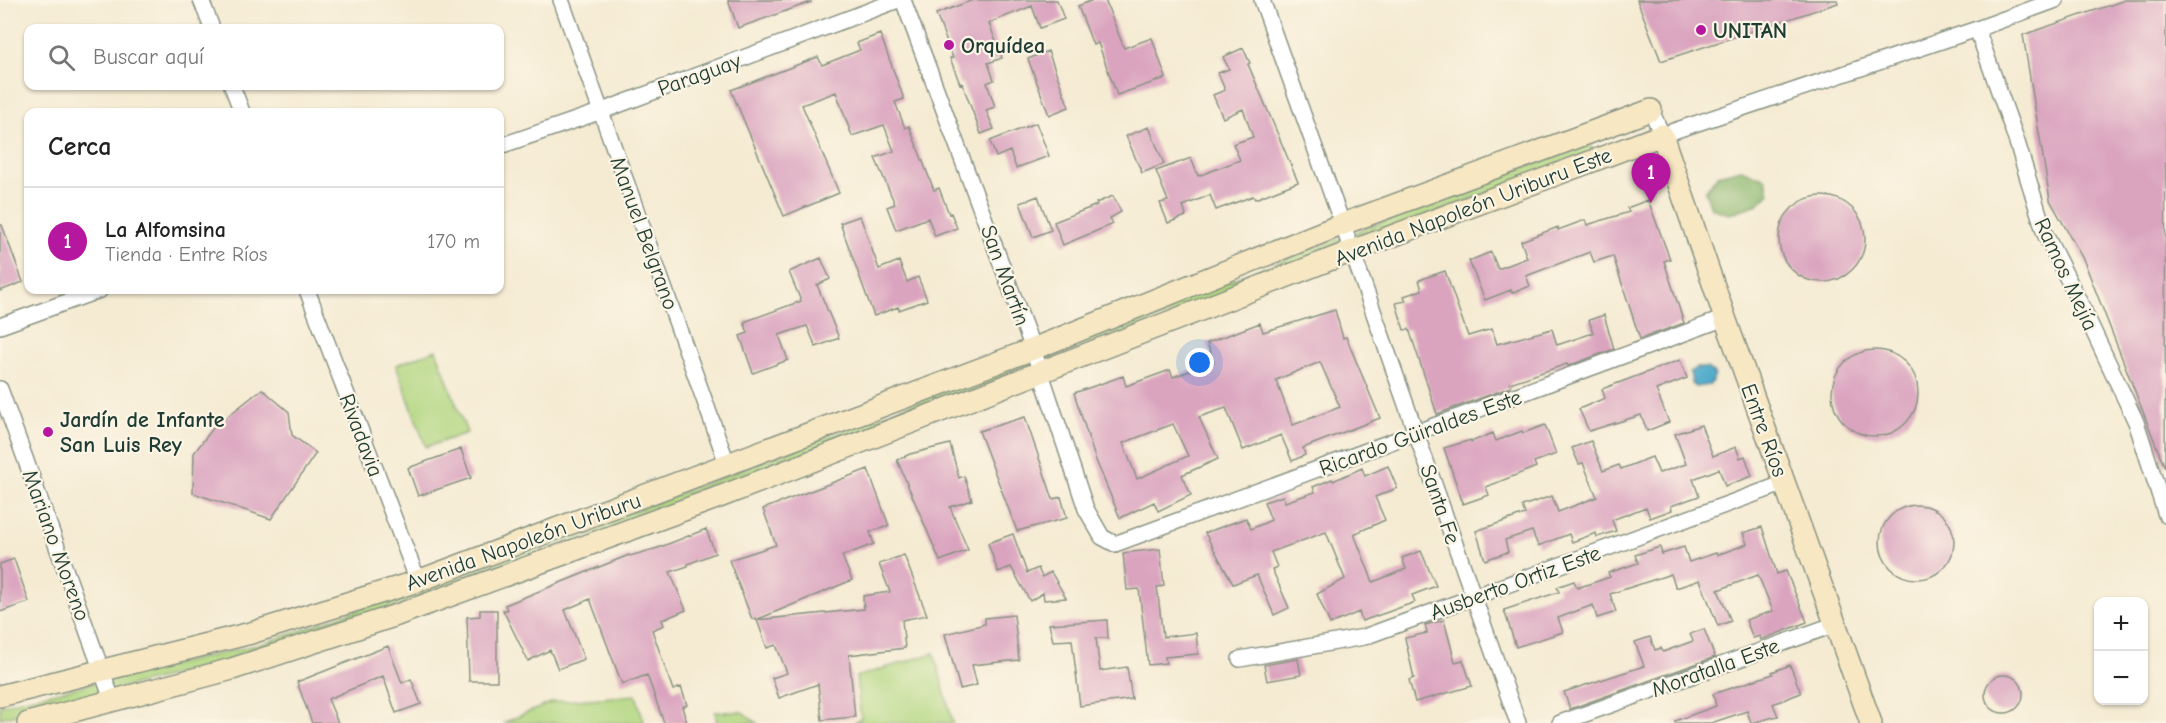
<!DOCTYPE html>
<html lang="es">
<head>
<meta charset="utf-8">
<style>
  body { margin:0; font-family:"Comic Neue",sans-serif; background:#f6f6f6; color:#222 }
  .controls { position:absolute; right:18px; bottom:18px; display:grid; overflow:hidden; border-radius:12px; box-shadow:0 2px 4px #0004 }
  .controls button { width:54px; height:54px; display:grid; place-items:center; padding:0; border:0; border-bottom:2px solid #e0e0e0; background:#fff; color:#222; font:30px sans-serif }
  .you { position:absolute; left:1200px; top:363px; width:21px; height:21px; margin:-15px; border:4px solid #fff; border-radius:50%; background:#1a73e8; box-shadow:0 0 0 9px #1a73e833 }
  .badge { display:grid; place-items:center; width:39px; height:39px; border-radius:50%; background:#b5179e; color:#fff; font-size:20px; font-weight:700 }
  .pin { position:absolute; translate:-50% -50px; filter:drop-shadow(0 2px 3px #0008) }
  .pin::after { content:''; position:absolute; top:32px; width:21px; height:18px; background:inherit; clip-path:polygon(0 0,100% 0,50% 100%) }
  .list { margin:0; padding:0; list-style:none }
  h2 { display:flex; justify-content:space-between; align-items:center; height:78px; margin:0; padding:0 24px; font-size:26px }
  h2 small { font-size:20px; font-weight:400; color:#767676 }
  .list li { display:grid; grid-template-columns:39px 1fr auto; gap:18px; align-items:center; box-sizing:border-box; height:108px; padding:0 24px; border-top:2px solid #e0e0e0 }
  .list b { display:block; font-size:22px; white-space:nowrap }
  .list p { margin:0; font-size:20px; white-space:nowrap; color:#767676 }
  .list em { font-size:20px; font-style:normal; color:#767676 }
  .icon { flex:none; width:33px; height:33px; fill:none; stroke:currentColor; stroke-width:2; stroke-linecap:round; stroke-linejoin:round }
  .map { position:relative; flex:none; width:2166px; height:723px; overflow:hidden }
  .search { position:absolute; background:#fff; box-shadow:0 2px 4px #0004; left:24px; top:24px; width:480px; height:66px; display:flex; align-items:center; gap:15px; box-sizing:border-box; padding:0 21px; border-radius:12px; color:#767676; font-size:22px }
  .panel { position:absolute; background:#fff; box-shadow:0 2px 4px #0004; left:24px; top:108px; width:480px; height:186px; border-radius:12px }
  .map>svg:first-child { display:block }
  .green { fill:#b0d67f; stroke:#688a5a; stroke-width:1.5 }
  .forest { fill:#8cb76e; stroke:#567a51; stroke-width:1.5 }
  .water { fill:#4ca9cb; stroke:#367380; stroke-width:1.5 }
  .building { fill:#daa4bf; fill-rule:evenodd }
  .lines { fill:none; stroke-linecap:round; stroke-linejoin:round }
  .minor-casing { stroke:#8a9484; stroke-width:18 }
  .secondary-casing { stroke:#8a9484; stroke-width:24 }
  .minor { stroke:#fff; stroke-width:15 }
  .secondary { stroke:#f7e8c3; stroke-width:21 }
  .poi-dot { fill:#b5179e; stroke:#fcf5e5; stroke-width:2 }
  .labels { text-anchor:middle; stroke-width:4.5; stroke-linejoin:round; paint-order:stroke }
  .poi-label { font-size:22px; font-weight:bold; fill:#1f3d34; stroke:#fcf5e5; text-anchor:start }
  .street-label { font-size:22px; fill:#1f3d34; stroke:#fcf5e5 }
</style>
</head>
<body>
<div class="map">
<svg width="2166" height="723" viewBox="0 0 2166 723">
  <rect width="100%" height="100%" fill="#fcf5e5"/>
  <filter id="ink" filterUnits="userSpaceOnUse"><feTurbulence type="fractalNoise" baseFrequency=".0167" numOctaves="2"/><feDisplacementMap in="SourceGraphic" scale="12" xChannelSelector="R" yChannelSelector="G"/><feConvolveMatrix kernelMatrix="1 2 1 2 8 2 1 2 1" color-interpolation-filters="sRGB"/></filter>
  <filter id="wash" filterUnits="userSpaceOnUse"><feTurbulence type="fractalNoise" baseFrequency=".008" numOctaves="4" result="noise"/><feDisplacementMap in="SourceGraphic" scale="24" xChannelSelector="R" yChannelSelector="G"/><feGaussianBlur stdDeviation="1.35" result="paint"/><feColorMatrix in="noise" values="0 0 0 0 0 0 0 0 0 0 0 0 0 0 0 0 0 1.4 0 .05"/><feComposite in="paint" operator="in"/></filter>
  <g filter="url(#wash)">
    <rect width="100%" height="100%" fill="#f5ebd3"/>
    <path class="green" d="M1589 142 1594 152 627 523 268 652 0 718V705L265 643 624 515Z
      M436 350 467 433 426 447 396 365Z
      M934 653 953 723H854L861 718 856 677Z
      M636 695 644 723H503L553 702Z
      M715 712H742L757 723H717Z"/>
    <path class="forest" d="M1741 169 1766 179 1769 193 1758 204 1729 214 1711 208 1705 191 1718 175Z"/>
    <path class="water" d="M1696 368H1707L1715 375 1710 385 1695 387 1692 384 1690 372Z"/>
    <g id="blocks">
      <path class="building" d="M728 0H810L811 2 738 28Z
        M973 0H1057L1064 19 1040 28 1032 6 989 23 1002 58 988 63 994 80 987 83 995 107 986 110 994 129 981 134 962 83 960 84 950 58H953L936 14Z
        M1093 0H1105L1124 48 1152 38 1166 78 1117 95 1098 43 1093 45 1078 6Z
        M1637 0H1837L1838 3 1661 61Z
        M2125 0H2166L2165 468 2084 261 2050 200 2023 35Z
        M880 34 904 99 895 102 905 128 909 126 934 190 939 188 949 214 951 213 957 228 935 236 928 218 896 230 887 207 895 204 875 158 894 151 884 125 852 136 836 92 802 105 839 193 784 216 731 90 818 57 822 65 860 50 857 43Z
        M1243 48 1250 63 1248 64 1298 182 1255 199 1253 196 1216 210 1210 195 1183 206 1186 216 1168 223 1160 203 1168 201 1156 171 1191 158 1198 176 1240 160 1233 144 1253 137 1243 109 1223 118 1213 95 1225 90 1218 73 1229 69 1223 57Z
        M1048 51 1069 107 1049 115 1028 59Z
        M1036 123 1049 156 1016 168 1010 151 996 157 990 141Z
        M1149 127 1164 164 1142 173 1126 136Z
        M1779 239a43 43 0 1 1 86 0a43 43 0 1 1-86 0Z
        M1038 196 1051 230 1033 237 1020 203Z
        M1113 196 1121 212 1110 218 1113 224 1063 245 1054 222 1097 205 1096 203Z
        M1648 200 1670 259 1664 261 1684 323 1640 339 1613 256 1594 262 1590 252 1526 276 1530 286 1512 293 1511 290 1485 300 1469 261 1491 252 1498 269 1527 258 1521 241 1558 227V230L1585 220 1587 225 1629 212 1627 208Z
        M860 216 879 269 899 261 907 282 918 277 927 300 899 310 898 307 874 316 840 223Z
        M0 225H2L23 282 0 291Z
        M821 258 830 279 817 285 839 338 816 347 807 326 779 335 788 360 753 373 740 336 748 333 744 322 801 301 789 272Z
        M1445 271 1468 336 1492 329 1497 344 1552 329 1557 345 1593 333 1589 320 1604 315 1614 349 1568 366 1567 364 1510 383 1511 387 1437 414 1409 329 1404 330 1396 303 1406 301 1404 296 1422 290 1419 280Z
        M1335 310 1343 338 1346 337 1380 418 1303 448 1305 455 1292 461 1281 435 1243 450 1226 408 1199 417 1218 459 1182 475 1191 495 1158 511 1154 502 1120 518 1095 458 1074 393 1123 376 1126 386 1170 370 1173 377 1214 362 1207 343 1260 323 1263 332ZM1320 362 1340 407 1293 425 1276 380ZM1173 424 1188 456 1137 479 1123 443Z
        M1832 393a43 43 0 1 1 86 0a43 43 0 1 1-86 0Z
        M1680 360 1687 378 1656 390 1669 422 1647 431 1641 415 1589 431 1579 409 1605 398 1602 389Z
        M262 389 289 412 292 435 316 453 271 519 193 493 194 453 213 428Z
        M1025 417 1053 499 1061 497 1067 518 1017 531 979 431Z
        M1545 425 1556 454 1534 462 1536 467 1486 487 1489 495 1463 504 1444 448 1471 440V442L1493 433 1496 441 1522 431 1523 433Z
        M1701 425 1713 456 1736 447 1740 458 1745 456 1752 476 1725 486 1719 469 1693 479 1699 496 1671 506 1672 510 1650 518 1646 507 1612 520 1616 531 1597 537 1596 533 1572 542 1569 534 1538 546 1532 531 1505 540 1508 552 1485 560 1476 531 1525 514 1522 506 1552 496 1558 512 1597 497 1583 463 1579 464 1572 448 1591 441 1603 471 1619 465 1621 469 1652 457 1659 473 1686 464 1675 434Z
        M950 444 959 478 964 476 972 500 950 507 968 550 940 561 897 460 910 454Z
        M461 449 471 478 418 496 408 468Z
        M1388 466 1397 488 1375 497 1385 520 1354 534 1373 582 1406 569 1402 558 1421 551 1436 586 1412 595 1415 602 1388 612 1362 621 1359 612 1330 624 1317 594 1345 579 1326 532 1271 552 1277 567 1272 569 1289 608 1274 615 1257 575 1233 584 1205 533 1246 518 1251 529 1271 520 1264 502 1283 496 1285 502 1315 492 1313 487 1332 479 1333 481 1362 468 1365 476Z
        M868 469 889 526 870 532 874 544 842 556 852 580 756 620V618L752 619 729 560 776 545 763 509Z
        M1880 542a37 37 0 1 1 74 0a37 37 0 1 1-74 0Z
        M1762 527 1777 574 1786 571 1807 622 1761 640 1760 636 1753 638 1746 620 1773 611 1758 575 1718 590 1731 621 1718 626 1700 580 1676 588 1671 574 1610 594 1616 612 1597 618 1593 605 1558 618 1563 632 1516 647 1504 610 1559 592 1557 587 1574 581 1577 588 1610 577 1608 573 1638 563 1635 555 1660 547 1662 554 1684 547 1689 562 1716 553 1717 555 1747 544 1743 533Z
        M706 529 715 553 688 564V566L670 572 686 610 662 620 664 625 652 630 673 690 681 687 687 705 682 707 687 723H664L647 675 622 684 590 599 565 610 584 659 558 669 550 650 528 661 503 610H507L505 605 629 555 630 556 658 548Z
        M1013 534 1027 573 1038 568 1042 577 1051 572 1066 598 1044 600 1043 593 1030 601 1011 567 998 572 988 543Z
        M1160 549 1164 586 1157 587 1163 637 1196 633 1198 654 1165 657 1166 663 1148 665 1139 589 1127 590 1123 553Z
        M904 555 927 615 902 620 905 648 849 655 855 717 822 720 818 684 779 698 772 678 787 673 776 645 767 648 757 620 864 609 863 596 890 592 879 564Z
        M14 559 29 602 0 612V564Z
        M480 610H497V681H469L467 617 480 616Z
        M1014 615 1019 660 972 665 977 685 960 689 945 634 985 624V618Z
        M1107 620 1108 638H1096L1100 671 1127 667 1132 699 1080 706 1072 640 1053 641 1049 624Z
        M1444 620 1455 662 1463 660 1472 686 1415 702 1409 680 1414 678 1405 638 1427 633 1425 625Z
        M1704 629 1715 657 1570 709 1564 692 1644 666 1635 642 1650 637 1655 650 1661 648 1663 652 1693 641 1690 634Z
        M388 646 402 683 411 679 421 704 396 713 383 676 328 699 338 723H312L297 682Z
        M1298 659 1301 675 1267 681 1264 665Z
        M1790 665 1801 693 1773 704 1778 716 1751 723 1747 711 1711 723H1675V721L1716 706 1713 694 1773 674 1772 672Z
        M1985 694a19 19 0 1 1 38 0a19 19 0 1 1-38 0Z"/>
    </g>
  </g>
  <g filter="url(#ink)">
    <use href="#blocks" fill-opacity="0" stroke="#8a9484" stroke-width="1.5"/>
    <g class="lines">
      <g class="minor-casing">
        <path id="minor" d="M201 0 212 28
          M561 0 728 466
          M903 0 1033 349 1086 509 1102 537 1115 544 1725 318
          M1262 0 1352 251 1518 723
          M1977 29 2016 139 2045 234 2084 311 2136 422 2166 515
          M232 86 242 112
          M1651 110 1662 135 1977 29 2056 0
          M500 146 602 111 898 0
          M307 290 418 581
          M0 326 100 290
          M0 389 113 702
          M1240 659 1364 637 1785 483
          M1560 723 1836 624"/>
      </g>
      <g class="secondary-casing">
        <path id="secondary" d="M0 696 251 633 418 581 1033 349 1343 224 1651 110
          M28 723 232 669 397 615 722 496 1352 251 1662 135 1725 318 1871 723"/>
      </g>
      <use href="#minor" class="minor"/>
      <use href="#secondary" class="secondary"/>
    </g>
  </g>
  <g class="poi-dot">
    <circle cx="1701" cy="30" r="6"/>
    <circle cx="949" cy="45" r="6"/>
    <circle cx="48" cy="432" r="6"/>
  </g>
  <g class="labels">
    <g class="poi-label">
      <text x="1713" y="38">UNITAN</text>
      <text x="961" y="53">Orquídea</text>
      <text x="60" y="427">Jardín de Infante<tspan x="60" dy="25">San Luis Rey</tspan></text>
    </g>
    <g class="street-label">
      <text transform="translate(699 74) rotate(-20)" y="8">Paraguay</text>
      <text transform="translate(1473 206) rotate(-21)" y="8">Avenida Napoleón Uriburu Este</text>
      <text transform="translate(645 233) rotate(70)" y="8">Manuel Belgrano</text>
      <text transform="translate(2067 274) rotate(65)" y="8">Ramos Mejía</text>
      <text transform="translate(1006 275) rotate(70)" y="8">San Martín</text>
      <text transform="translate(1765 430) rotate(70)" y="8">Entre Ríos</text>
      <text transform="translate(1420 432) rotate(-20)" y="8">Ricardo Güiraldes Este</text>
      <text transform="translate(362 435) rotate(69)" y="8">Rivadavia</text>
      <text transform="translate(1441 504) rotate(71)" y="8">Santa Fe</text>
      <text transform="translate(523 541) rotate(-20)" y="8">Avenida Napoleón Uriburu</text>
      <text transform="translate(57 545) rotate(70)" y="8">Mariano Moreno</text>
      <text transform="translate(1515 582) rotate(-20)" y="8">Ausberto Ortiz Este</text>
      <text transform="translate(1715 667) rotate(-20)" y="8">Moratalla Este</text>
    </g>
  </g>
</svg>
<div class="controls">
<button>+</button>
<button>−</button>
</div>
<div class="you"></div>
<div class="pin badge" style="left:1651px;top:203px">1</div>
<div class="search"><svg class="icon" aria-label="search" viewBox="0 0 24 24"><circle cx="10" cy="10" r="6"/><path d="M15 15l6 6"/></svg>Buscar aquí</div>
<section class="panel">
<h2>Cerca<small></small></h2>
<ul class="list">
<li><span class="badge">1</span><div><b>La Alfomsina</b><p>Tienda · Entre Ríos</p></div><em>170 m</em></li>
</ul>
</section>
</div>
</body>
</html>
